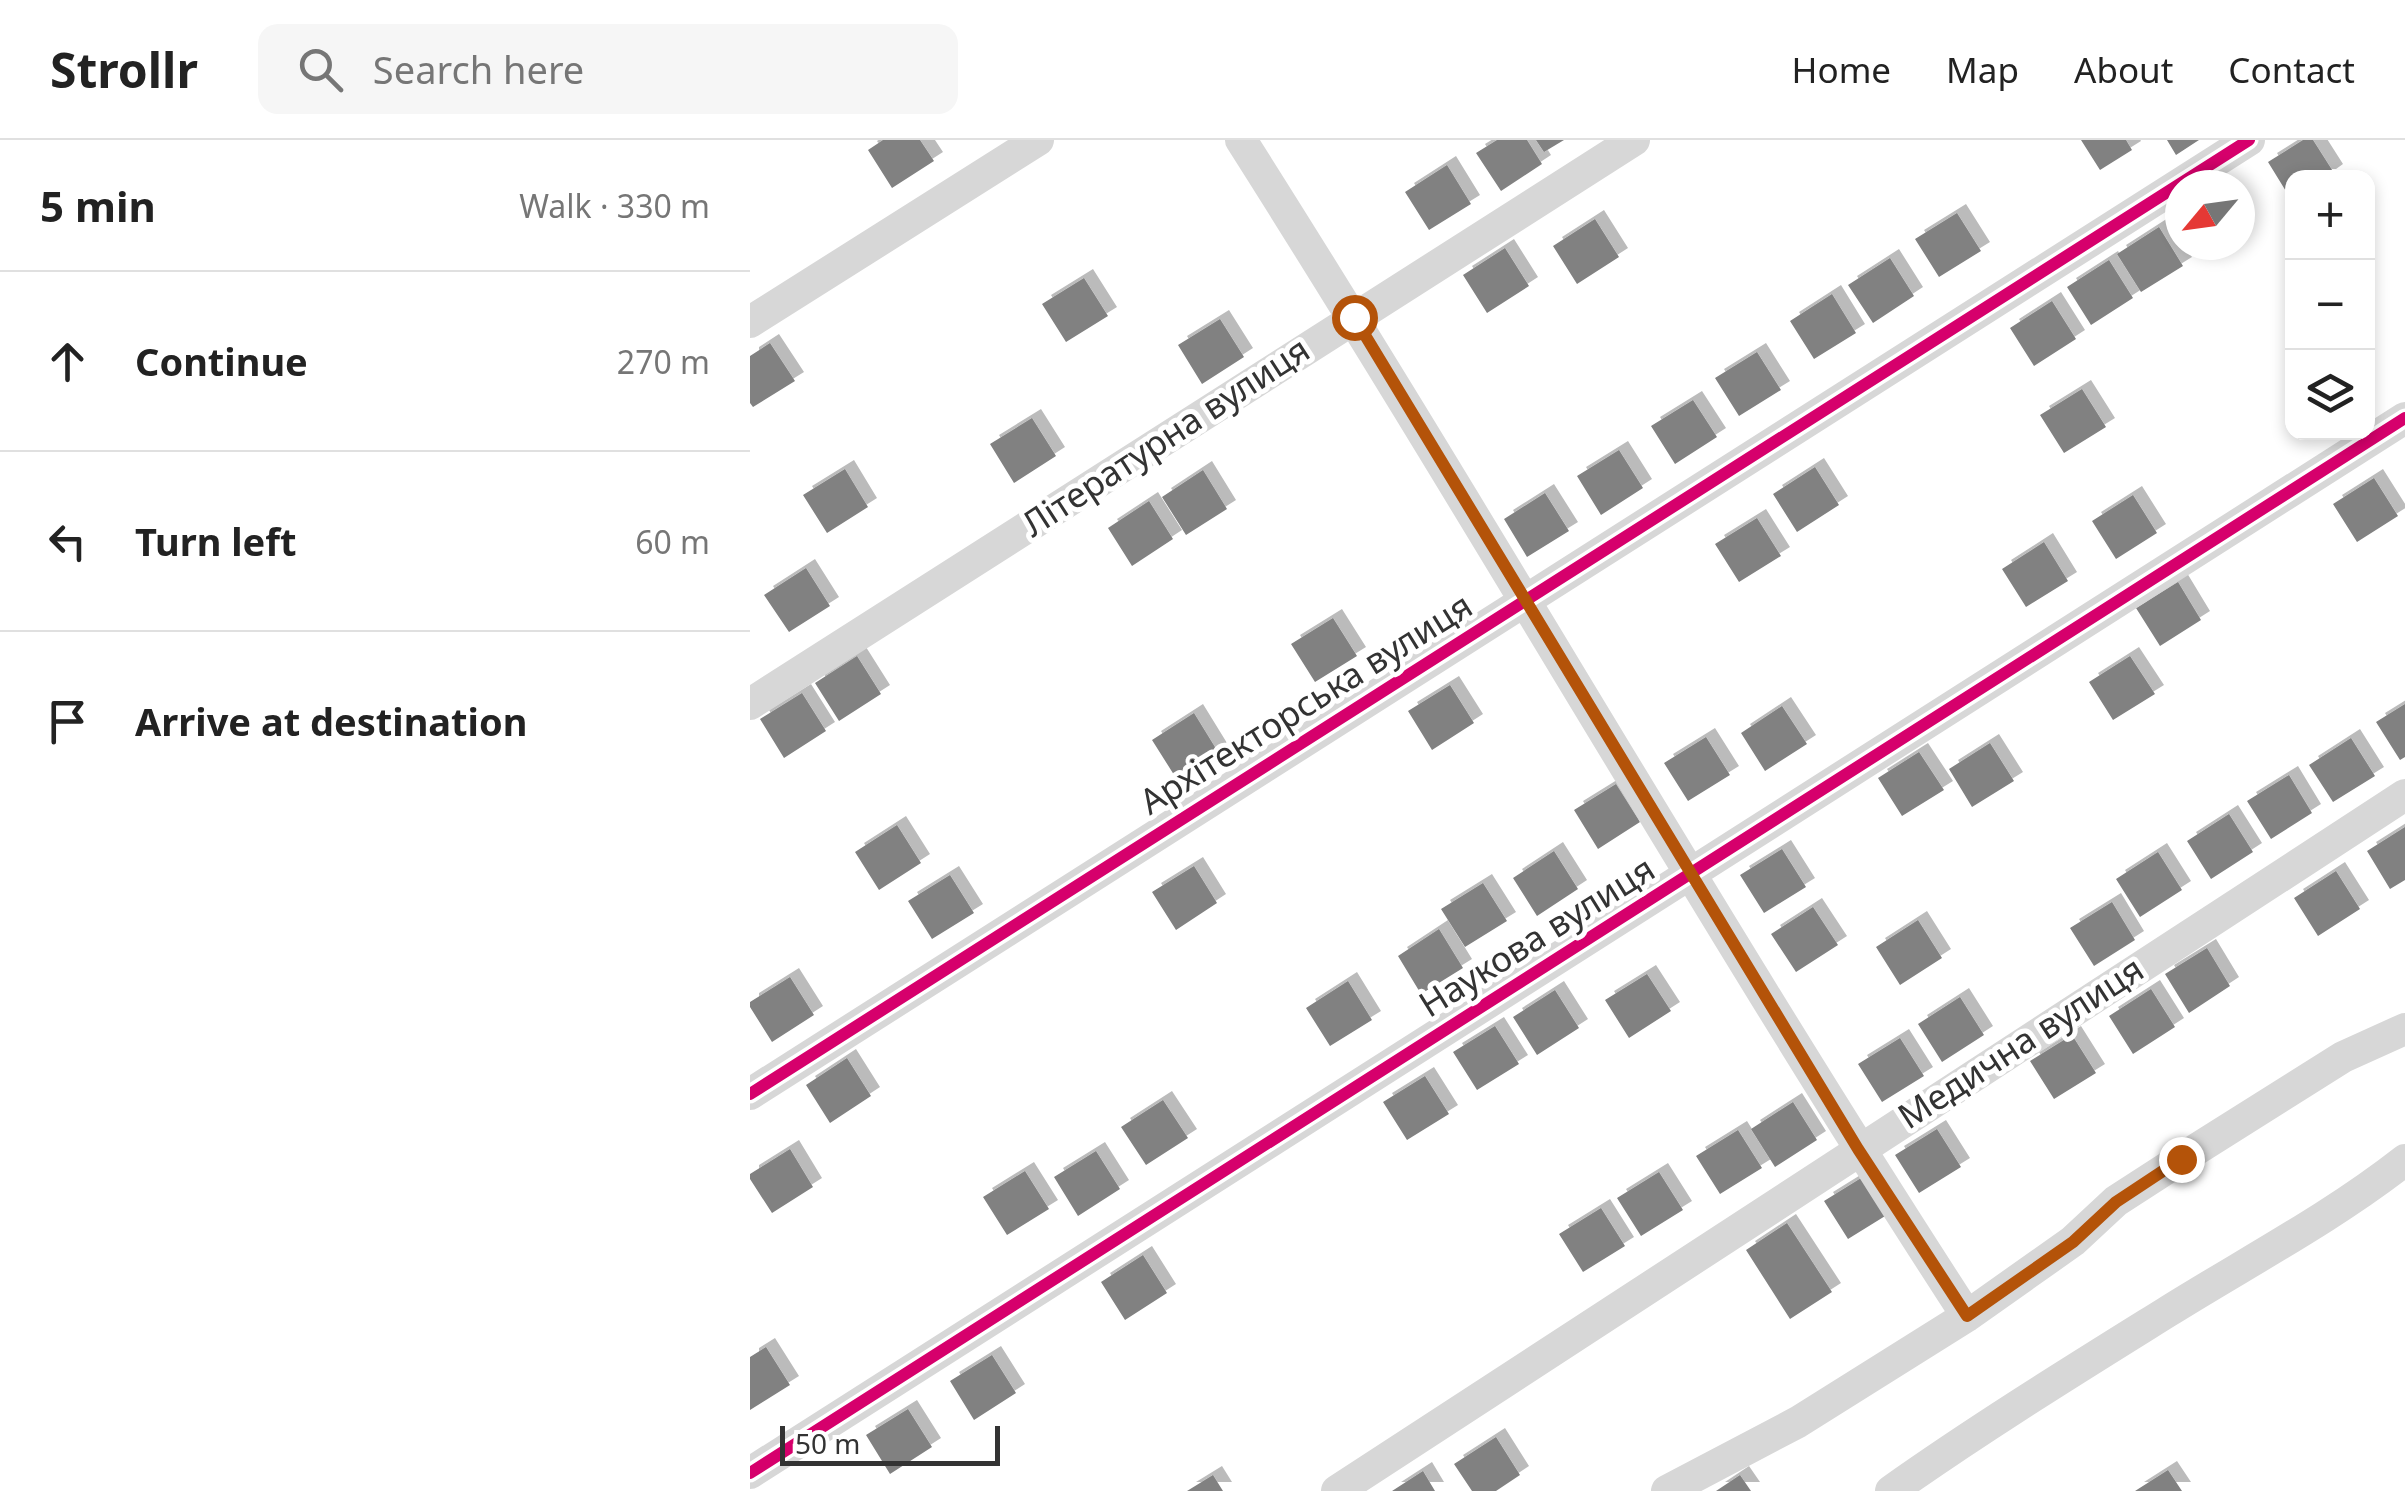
<!DOCTYPE html>
<html lang="en">
<head>
<meta charset="utf-8">
<style>
  body { margin:0; font-family:"Noto Sans",sans-serif; background:#f6f6f6; color:#222 }
  .controls { position:absolute; right:30px; top:30px; display:grid; overflow:hidden; border-radius:20px; box-shadow:0 5px 15px #0003 }
  .controls button { width:90px; height:90px; display:grid; place-items:center; padding:0; border:0; border-bottom:2px solid #e0e0e0; background:#fff; color:#222; font:50px sans-serif }
  .compass { position:absolute; left:1415px; top:30px; width:90px; height:90px; border-radius:50%; background:#fff; box-shadow:0 5px 15px #0003; rotate:241deg }
  .scale { position:absolute; left:30px; bottom:25px; width:220px; box-sizing:border-box; padding-left:10px; border:5px solid #333; border-top:0; font-size:28px; line-height:35px; white-space:nowrap; color:#333; -webkit-text-stroke:8px #fff; paint-order:stroke }
  .stop { position:absolute; width:30px; height:30px; margin:-22px; border:8px solid #b45309; border-radius:50%; background:#fff }
  .stop.end { background:#b45309; border-color:#fff; box-shadow:0 2px 10px #0008 }
  .list { margin:0; padding:0; list-style:none }
  h2 { display:flex; justify-content:space-between; align-items:center; height:130px; margin:0; padding:0 40px; font-size:42px }
  h2 small { font-size:32px; font-weight:400; color:#767676 }
  .list li { display:grid; grid-template-columns:65px 1fr auto; gap:30px; align-items:center; box-sizing:border-box; height:180px; padding:0 40px; border-top:2px solid #e0e0e0 }
  .list b { display:block; font-size:38px; white-space:nowrap }
  .list em { font-size:32px; font-style:normal; color:#767676 }
  .icon { flex:none; width:55px; height:55px; fill:none; stroke:currentColor; stroke-width:2; stroke-linecap:round; stroke-linejoin:round }
  .map { position:relative; flex:none; width:1655px; height:1351px; overflow:hidden }
  header { display:flex; align-items:center; gap:60px; box-sizing:border-box; height:140px; padding:0 50px; background:#fff; border-bottom:2px solid #e0e0e0 }
  header strong { font-size:48px }
  nav { display:flex; gap:55px; margin-inline-start:auto; font-size:35px }
  .search { width:700px; height:90px; background:#f6f6f6; display:flex; align-items:center; gap:25px; box-sizing:border-box; padding:0 35px; border-radius:20px; color:#767676; font-size:38px }
  main { display:flex }
  aside { flex:1; background:#fff }
  .map>svg:first-child { display:block }
  .building { fill:#818181; filter:url(#shadow) }
  .lines { fill:none; stroke-linecap:round; stroke-linejoin:round }
  .street { stroke:#d7d7d7; stroke-width:32 }
  .cycleway-casing { stroke:#fff; stroke-width:19 }
  .cycleway { stroke:#d6006c; stroke-width:12 }
  .route { stroke:#b45309; stroke-width:12 }
  .labels { text-anchor:middle; stroke-width:10; stroke-linejoin:round; paint-order:stroke }
  .street-label { font-size:35px; fill:#333; stroke:#fff }
</style>
</head>
<body>
<header>
<strong>Strollr</strong>
<div class="search"><svg class="icon" aria-label="search" viewBox="0 0 24 24"><circle cx="10" cy="10" r="6"/><path d="M15 15l6 6"/></svg>Search here</div>
<nav><a>Home</a><a>Map</a><a>About</a><a>Contact</a></nav>
</header>
<main>
<aside>
<h2>5 min<small>Walk · 330 m</small></h2>
<ul class="list">
<li><svg class="icon" aria-label="ahead" viewBox="0 0 24 24"><path d="M12 20V5M6 11l6-6 6 6"/></svg><div><b>Continue</b></div><em>270 m</em></li>
<li><svg class="icon" aria-label="left" viewBox="0 0 24 24"><path d="M17 20v-9H6M10 6l-5 5 5 5"/></svg><div><b>Turn left</b></div><em>60 m</em></li>
<li><svg class="icon" aria-label="arrive" viewBox="0 0 24 24"><path d="M6 21V4h12l-3 4 3 4H6"/></svg><div><b>Arrive at destination</b></div></li>
</ul>
</aside>
<div class="map">
<svg width="1655" height="1351" viewBox="0 0 1655 1351">
  <defs>
    <filter id="shadow"><feDropShadow dx="9" dy="-9" stdDeviation="0" flood-color="#0004"/></filter>
  </defs>
  <rect width="100%" height="100%" fill="#fff"/>
  <path class="building" d="M133 0H170L184 21 142 48 118 10Z
    M747 0H777L792 24 751 51 726 13Z
    M786 0H814L794 12Z
    M1331 0H1376L1382 10 1350 30Z
    M1417 0H1449L1426 15Z
    M1553 0H1563L1584 33 1577 38H1542V61L1518 22Z
    M697 25 721 64 679 90 655 52Z
    M1207 73 1231 111 1189 137 1165 99Z
    M845 79 869 117 827 144 803 106Z
    M1409 87 1433 126 1391 152 1367 114Z
    M1441 105H1469L1449 118Z
    M755 108 779 146 737 173 713 135Z
    M1140 118 1164 156 1123 183 1098 145Z
    M1359 120 1383 158 1341 185 1317 147Z
    M334 138 358 176 316 202 292 164Z
    M1082 154 1106 193 1064 219 1040 181Z
    M1302 161 1326 199 1284 226 1260 188Z
    M470 179 494 217 452 244 428 205Z
    M20 203 45 241 3 267 0 263V216Z
    M1007 212 1031 250 989 276 965 238Z
    M1332 249 1356 287 1314 313 1290 275Z
    M943 260 967 297 925 324 901 286Z
    M282 278 306 316 264 343 240 304Z
    M869 310 893 348 851 375 827 336Z
    M1065 327 1089 365 1047 392 1023 354Z
    M95 329 118 367 77 393 53 355Z
    M453 330 477 369 436 395 412 357Z
    M1624 338 1648 376 1607 402 1583 364Z
    M795 353 819 391 777 417 754 379Z
    M1383 355 1407 393 1366 419 1342 381Z
    M399 361 423 399 382 426 358 388Z
    M1007 378 1031 416 989 442 965 404Z
    M1294 402 1318 441 1276 467 1252 429Z
    M56 428 80 466 39 492 14 455Z
    M1428 442 1451 480 1410 506 1386 468Z
    M583 478 607 516 565 542 541 504Z
    M107 516 131 554 89 581 65 543Z
    M1380 516 1405 554 1363 580 1339 542Z
    M700 545 724 583 682 610 658 571Z
    M52 553 76 591 34 618 10 579Z
    M1655 564V617L1650 620 1626 582Z
    M1032 566 1057 604 1015 631 991 593Z
    M444 573 468 612 426 638 402 600Z
    M956 597 980 635 938 661 914 623Z
    M1601 598 1625 636 1583 662 1559 625Z
    M1240 603 1264 641 1222 667 1199 629Z
    M1169 612 1194 650 1152 676 1128 638Z
    M1539 635 1562 673 1521 699 1497 661Z
    M866 644 890 682 848 709 824 670Z
    M1479 674 1503 712 1461 739 1437 701Z
    M147 685 171 723 129 750 105 712Z
    M1655 687V740L1640 749 1617 711Z
    M1032 709 1056 747 1014 773 990 735Z
    M804 711 828 749 787 776 763 738Z
    M1408 712 1432 750 1390 777 1366 739Z
    M444 726 467 763 426 790 402 752Z
    M1586 731 1610 769 1568 796 1544 758Z
    M200 735 224 773 182 799 158 761Z
    M733 743 757 781 715 807 691 769Z
    M1362 762 1385 800 1344 826 1320 788Z
    M1063 767 1088 805 1046 832 1021 794Z
    M1168 780 1192 818 1150 845 1126 807Z
    M689 789 713 828 671 854 648 816Z
    M1457 808 1480 846 1439 873 1415 834Z
    M897 834 921 871 879 898 855 860Z
    M40 837 64 875 22 902 0 867V862Z
    M598 841 622 880 580 906 556 868Z
    M1401 849 1425 887 1383 914 1359 876Z
    M805 850 829 888 787 915 763 877Z
    M1210 857 1234 895 1192 922 1168 884Z
    M745 886 769 924 727 950 703 912Z
    M1322 895 1346 933 1304 959 1280 921Z
    M1150 898 1174 936 1132 962 1108 924Z
    M97 918 121 956 80 983 56 945Z
    M675 936 699 974 657 1000 633 962Z
    M413 960 438 998 396 1025 371 987Z
    M1043 962 1067 1000 1025 1027 1001 989Z
    M1187 989 1211 1027 1169 1053 1145 1015Z
    M988 990 1012 1028 970 1054 946 1016Z
    M40 1009 63 1047 22 1073 0 1039V1034Z
    M346 1011 370 1049 328 1076 304 1037Z
    M275 1031 299 1069 257 1095 233 1057Z
    M909 1032 933 1070 891 1096 867 1058Z
    M1116 1035 1140 1073 1098 1099 1074 1061Z
    M851 1068 875 1106 833 1132 809 1094Z
    M1037 1083 1082 1152 1040 1179 996 1110Z
    M393 1115 417 1153 375 1180 351 1142Z
    M16 1207 40 1245 0 1270V1217Z
    M242 1215 266 1253 224 1280 200 1241Z
    M158 1269 182 1307 140 1334 116 1295Z
    M746 1297 770 1335 746 1351H722L704 1324Z
    M1418 1330 1432 1351H1385Z
    M673 1331 685 1351H642Z
    M463 1335 473 1351H437Z
    M990 1335 1001 1351H966Z"/>
  <g class="lines">
    <path class="street" d="M491 0C738 389 966 790 1217 1176
      M0 182 288 0
      M0 564 884 0
      M0 954 1499 0
      M0 1333 1655 278
      M587 1351 1655 655
      M917 1351 1048 1282 1217 1176 1323 1101 1366 1061 1431 1019 1593 917 1655 889
      M1141 1351C1230 1288 1324 1230 1417 1172 1497 1122 1581 1078 1655 1020"/>
    <g class="cycleway-casing">
      <path id="cycleway" d="M0 954 1499 0
        M0 1333 1655 278"/>
    </g>
    <use href="#cycleway" class="cycleway"/>
  </g>
  <g class="lines">
    <path class="route" d="M604 177 1108 1009 1217 1176 1323 1102 1366 1062 1431 1019"/>
  </g>
  <g class="labels">
    <g class="street-label">
      <text transform="translate(416 297) rotate(-33)" y="12">Літературна вулиця</text>
      <text transform="translate(556 564) rotate(-32)" y="12">Архітекторська вулиця</text>
      <text transform="translate(787 797) rotate(-32)" y="12">Наукова вулиця</text>
      <text transform="translate(1271 903) rotate(-33)" y="12">Медична вулиця</text>
    </g>
  </g>
</svg>
<div class="controls">
<button>+</button>
<button>−</button>
<button><svg class="icon" aria-label="layers" viewBox="0 0 24 24"><path d="M12 4l9 5-9 5-9-5zM3 14l9 5 9-5"/></svg></button>
</div>
<svg class="compass" viewBox="-18 -18 36 36"><path d="M0-13l5 13h-10z" fill="#e53935"/><path d="M0 13l5-13h-10z" fill="#767676"/></svg>
<div class="scale">50 m</div>
<div class="stop" style="left:604px;top:177px"></div>
<div class="stop end" style="left:1431px;top:1019px"></div>
</div>
</main>
</body>
</html>
